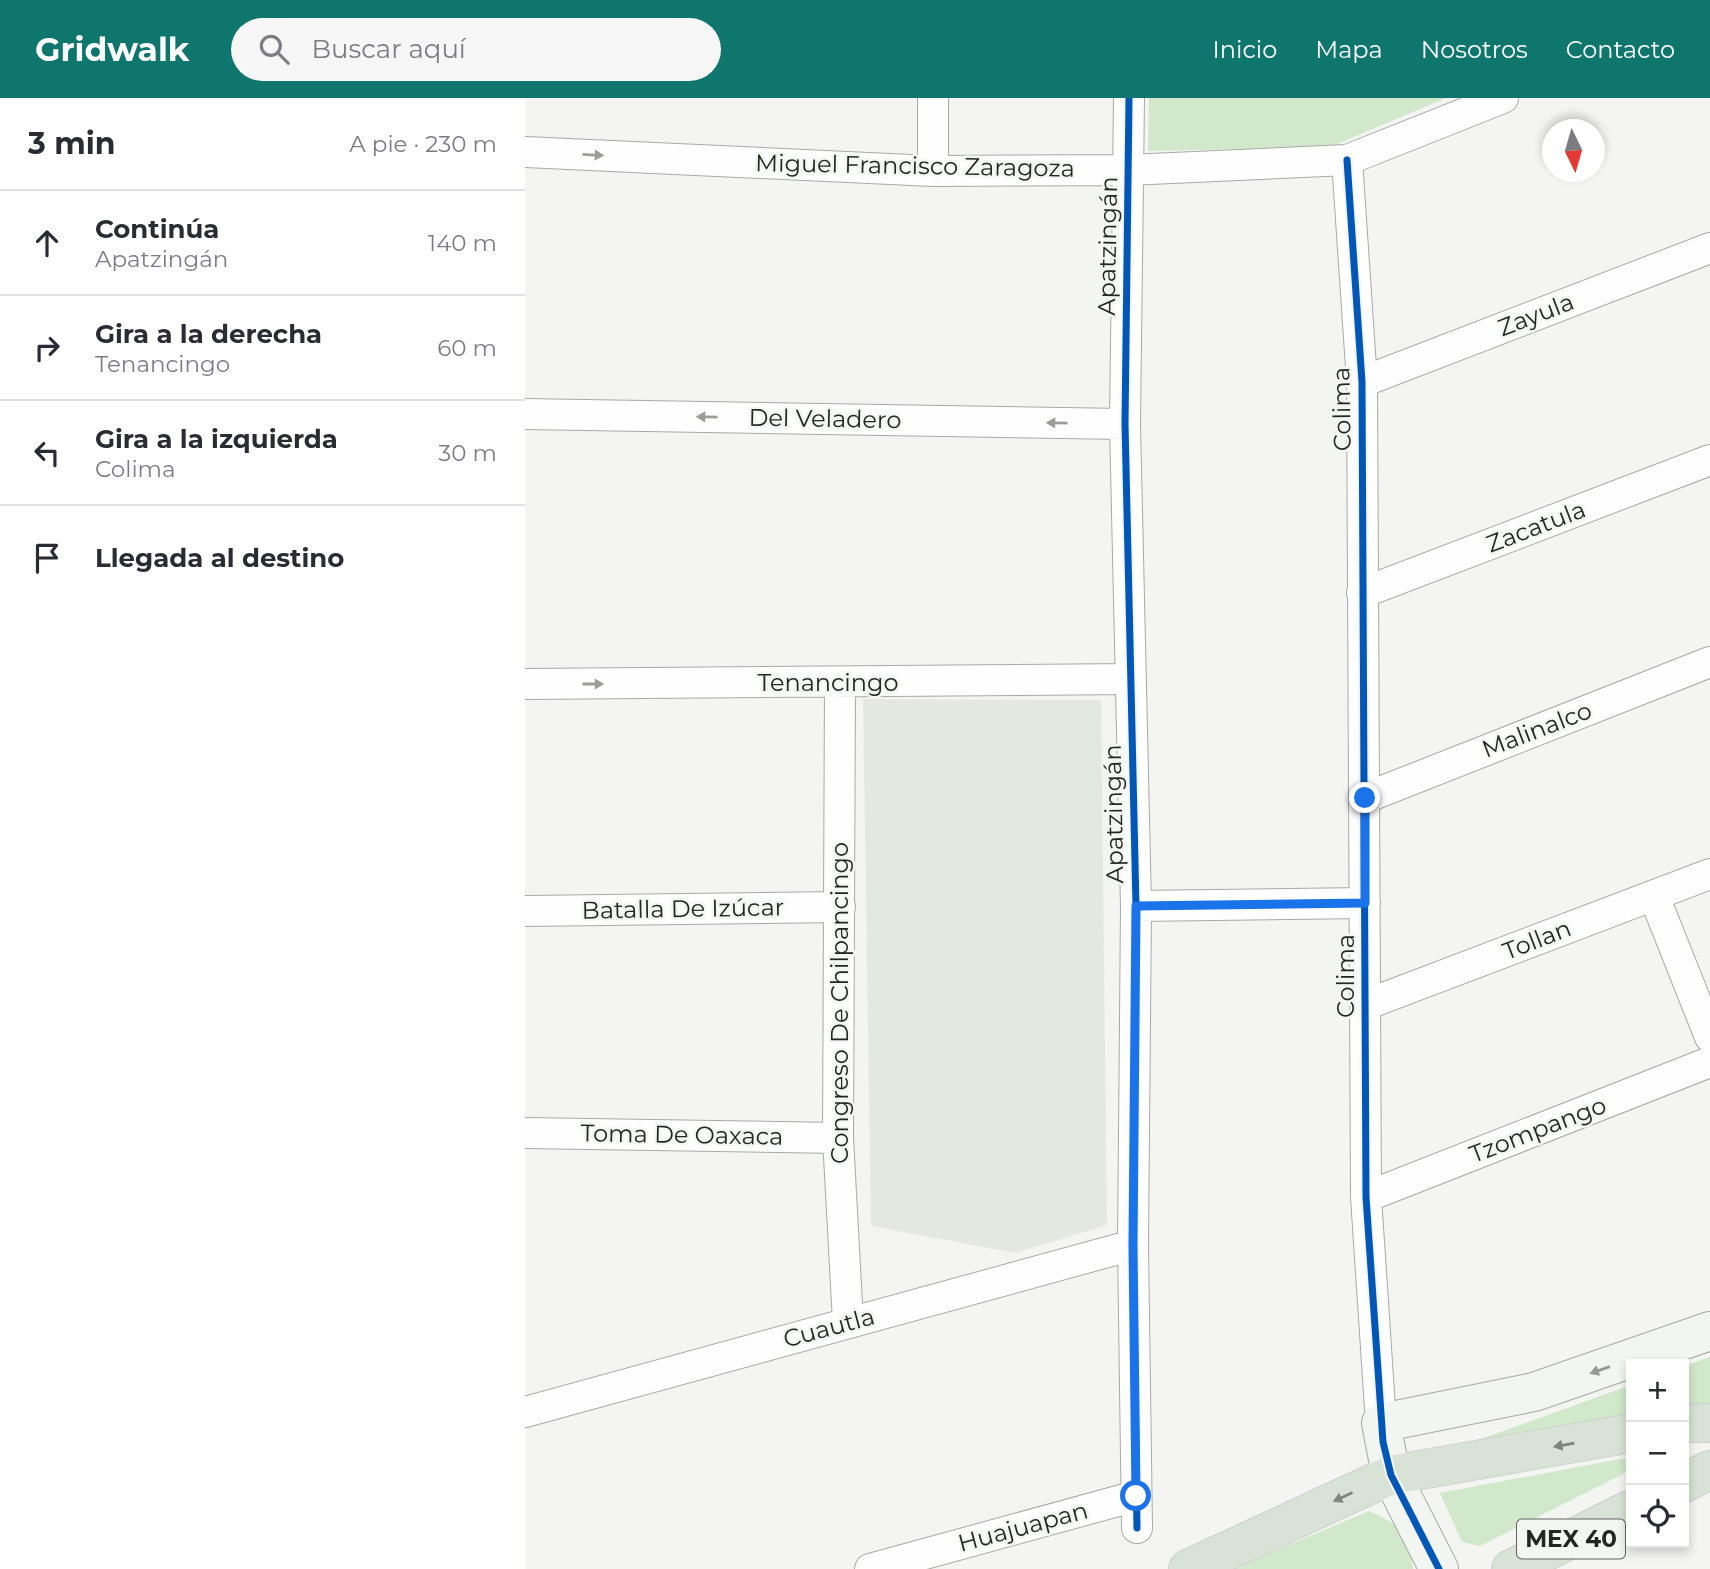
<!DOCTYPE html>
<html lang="es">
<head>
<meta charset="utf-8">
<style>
  body { margin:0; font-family:Montserrat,sans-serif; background:#f7f7f7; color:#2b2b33 }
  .controls { position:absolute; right:21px; bottom:21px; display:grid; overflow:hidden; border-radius:0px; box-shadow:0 4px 10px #0003 }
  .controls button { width:63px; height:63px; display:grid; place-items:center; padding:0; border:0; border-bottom:2px solid #e1e1e2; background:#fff; color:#2b2b33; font:35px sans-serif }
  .compass { position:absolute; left:1017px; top:21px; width:63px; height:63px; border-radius:50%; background:#fff; box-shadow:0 4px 10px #0003; rotate:175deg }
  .stop { position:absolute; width:21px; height:21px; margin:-16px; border:5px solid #1a73e8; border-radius:50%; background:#fff }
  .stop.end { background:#1a73e8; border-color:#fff; box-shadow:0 2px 7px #0008 }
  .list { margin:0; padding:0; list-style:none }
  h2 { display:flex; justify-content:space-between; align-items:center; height:91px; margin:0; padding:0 28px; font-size:30px }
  h2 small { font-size:23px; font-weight:400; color:#7c7c81 }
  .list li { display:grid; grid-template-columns:46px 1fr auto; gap:21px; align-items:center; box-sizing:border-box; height:105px; padding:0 28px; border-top:2px solid #e1e1e2 }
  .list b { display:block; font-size:26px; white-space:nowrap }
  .list p { margin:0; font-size:23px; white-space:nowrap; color:#7c7c81 }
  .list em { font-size:23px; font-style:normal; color:#7c7c81 }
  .icon { flex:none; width:38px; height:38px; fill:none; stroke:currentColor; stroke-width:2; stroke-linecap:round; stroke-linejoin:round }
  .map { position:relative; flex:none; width:1185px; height:1471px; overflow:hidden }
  header { display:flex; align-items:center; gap:42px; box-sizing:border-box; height:98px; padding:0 35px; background:#0f766e; color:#fff }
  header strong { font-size:33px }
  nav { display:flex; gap:38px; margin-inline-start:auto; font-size:24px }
  .search { width:490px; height:63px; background:#f7f7f7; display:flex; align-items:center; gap:18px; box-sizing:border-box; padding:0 24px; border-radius:38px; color:#7c7c81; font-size:26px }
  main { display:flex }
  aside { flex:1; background:#fff }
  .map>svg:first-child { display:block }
  .built { fill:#e3e8e1 }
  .green { fill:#d1e8ca }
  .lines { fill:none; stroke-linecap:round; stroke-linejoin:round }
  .street-casing { stroke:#a8a9a7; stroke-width:32 }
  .secondary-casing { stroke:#a8a9a7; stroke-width:40 }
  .highway-casing { stroke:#cfd0cf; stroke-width:40 }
  .street { stroke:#fdfefd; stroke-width:30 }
  .secondary { stroke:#f2f5f2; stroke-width:38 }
  .highway { stroke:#d9e2d6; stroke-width:38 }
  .cycleway-casing { stroke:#f3f6f2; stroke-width:11 }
  .cycleway { stroke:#0057b8; stroke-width:7 }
  .oneway { fill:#9c9d9b }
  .oneway2 { fill:#969895 }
  .oneway3 { fill:#7f847d }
  .route { stroke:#1a73e8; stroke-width:9 }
  .labels { text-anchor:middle; stroke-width:5; stroke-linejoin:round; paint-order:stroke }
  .shield { fill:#f3f6f2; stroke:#636462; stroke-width:2 }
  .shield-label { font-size:23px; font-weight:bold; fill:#252624 }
  .street-label { font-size:24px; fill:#252624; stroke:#f3f6f2 }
</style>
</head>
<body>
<header>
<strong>Gridwalk</strong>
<div class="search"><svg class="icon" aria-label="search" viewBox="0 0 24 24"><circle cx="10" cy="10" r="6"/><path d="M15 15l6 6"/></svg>Buscar aquí</div>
<nav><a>Inicio</a><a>Mapa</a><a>Nosotros</a><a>Contacto</a></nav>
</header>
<main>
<aside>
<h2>3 min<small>A pie · 230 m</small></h2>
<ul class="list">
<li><svg class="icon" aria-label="ahead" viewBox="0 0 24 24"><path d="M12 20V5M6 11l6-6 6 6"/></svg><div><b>Continúa</b><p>Apatzingán</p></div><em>140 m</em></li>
<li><svg class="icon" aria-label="right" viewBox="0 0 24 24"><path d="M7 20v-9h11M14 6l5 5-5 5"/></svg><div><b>Gira a la derecha</b><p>Tenancingo</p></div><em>60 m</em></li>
<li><svg class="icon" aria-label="left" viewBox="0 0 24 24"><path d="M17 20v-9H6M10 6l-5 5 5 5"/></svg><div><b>Gira a la izquierda</b><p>Colima</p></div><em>30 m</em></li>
<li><svg class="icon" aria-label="arrive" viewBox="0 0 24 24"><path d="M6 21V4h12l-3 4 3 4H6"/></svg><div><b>Llegada al destino</b></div></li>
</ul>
</aside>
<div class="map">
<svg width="1185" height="1471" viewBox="0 0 1185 1471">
  <rect width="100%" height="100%" fill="#f4f5f3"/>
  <path class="built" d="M338 601 576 602 582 1127 490 1155 346 1128Z"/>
  <path class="green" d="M624 0H921L805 49 623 53Z
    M1185 1259V1312L1159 1317V1268Z
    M1106 1287V1326L897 1362Z
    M1106 1359V1372L955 1448 937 1444 915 1395Z
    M844 1413C877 1427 883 1436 888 1471H707Z"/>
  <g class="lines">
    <g class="street-casing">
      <path id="street" d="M408 0V73
        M604 0 600 326 611 808 608 1147 612 1430
        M0 54 408 73 603 72 822 62 978 0
        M822 62 837 284 841 1099 856 1325
        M837 284 1185 150
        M0 316 600 326
        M837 495 1185 362
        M315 585 313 1040 323 1224
        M0 586 606 581
        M840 700 1185 564
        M1129 798 1185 939
        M611 808 840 805
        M0 813 315 809
        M840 907 1185 776
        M0 1035 313 1040
        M841 1099 1185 964
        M0 1314 608 1147
        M345 1471 611 1398"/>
    </g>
    <g class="secondary-casing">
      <path id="secondary" d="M914 1471 866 1377 856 1325 1009 1294 1185 1233"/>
    </g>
    <g class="highway-casing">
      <path id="highway" d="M1159 1325H1185
        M1159 1385 1185 1372
        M663 1471 866 1377 1106 1335
        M986 1471 1106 1411"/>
    </g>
    <use href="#street" class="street"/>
    <use href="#secondary" class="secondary"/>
    <use href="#highway" class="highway"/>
    <g class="cycleway-casing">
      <path id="cycleway" d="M604 0 600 326 611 808 608 1147 612 1430
        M822 62 837 284 841 1099 858 1344 866 1377 914 1471"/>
    </g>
    <use href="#cycleway" class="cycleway"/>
  </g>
  <defs><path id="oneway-solid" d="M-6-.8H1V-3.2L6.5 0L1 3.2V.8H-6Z" transform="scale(1.75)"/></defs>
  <g class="oneway">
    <use href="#oneway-solid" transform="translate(68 57) rotate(3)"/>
    <use href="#oneway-solid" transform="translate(182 319) rotate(-179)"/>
    <use href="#oneway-solid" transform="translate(532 325) rotate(-179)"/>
    <use href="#oneway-solid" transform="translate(68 586)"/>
  </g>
  <use class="oneway2" href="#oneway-solid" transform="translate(1075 1272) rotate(161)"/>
  <g class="oneway3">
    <use href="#oneway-solid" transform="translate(1039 1347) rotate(170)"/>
    <use href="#oneway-solid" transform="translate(818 1399) rotate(155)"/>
  </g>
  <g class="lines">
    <path class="route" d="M611 1398 608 1147 611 808 840 805V700"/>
  </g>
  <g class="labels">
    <rect class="shield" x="992" y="1421.5" width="108" height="39" rx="5"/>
    <g class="shield-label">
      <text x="1046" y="1449">MEX 40</text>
    </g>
    <g class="street-label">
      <text transform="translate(390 68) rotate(1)" y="8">Miguel Francisco Zaragoza</text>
      <text transform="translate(583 148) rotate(-89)" y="8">Apatzingán</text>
      <text transform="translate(1011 217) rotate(-21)" y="8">Zayula</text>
      <text transform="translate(817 311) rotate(-91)" y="8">Colima</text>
      <text transform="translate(300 321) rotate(1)" y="8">Del Veladero</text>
      <text transform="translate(1011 429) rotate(-21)" y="8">Zacatula</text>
      <text x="303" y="593">Tenancingo</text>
      <text transform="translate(1012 632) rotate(-21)" y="8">Malinalco</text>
      <text transform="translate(589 716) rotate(-91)" y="8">Apatzingán</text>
      <text transform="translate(158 811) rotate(-1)" y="8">Batalla De Izúcar</text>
      <text transform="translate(1012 842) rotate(-21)" y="8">Tollan</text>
      <text transform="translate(821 878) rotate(-90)" y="8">Colima</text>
      <text transform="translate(315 905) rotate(-90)" y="8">Congreso De Chilpancingo</text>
      <text transform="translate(1013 1032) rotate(-21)" y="8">Tzompango</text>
      <text transform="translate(157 1037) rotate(1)" y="8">Toma De Oaxaca</text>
      <text transform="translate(304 1230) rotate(-15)" y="8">Cuautla</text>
      <text transform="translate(498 1429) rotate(-15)" y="8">Huajuapan</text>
    </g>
  </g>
</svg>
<div class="controls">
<button>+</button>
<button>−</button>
<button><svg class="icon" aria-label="locate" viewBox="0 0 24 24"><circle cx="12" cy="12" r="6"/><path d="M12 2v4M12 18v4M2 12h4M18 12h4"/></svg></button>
</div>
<svg class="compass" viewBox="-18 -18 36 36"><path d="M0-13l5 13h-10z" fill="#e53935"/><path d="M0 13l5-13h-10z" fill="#7c7c81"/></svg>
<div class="stop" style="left:611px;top:1398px"></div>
<div class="stop end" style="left:840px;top:700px"></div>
</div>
</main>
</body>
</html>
